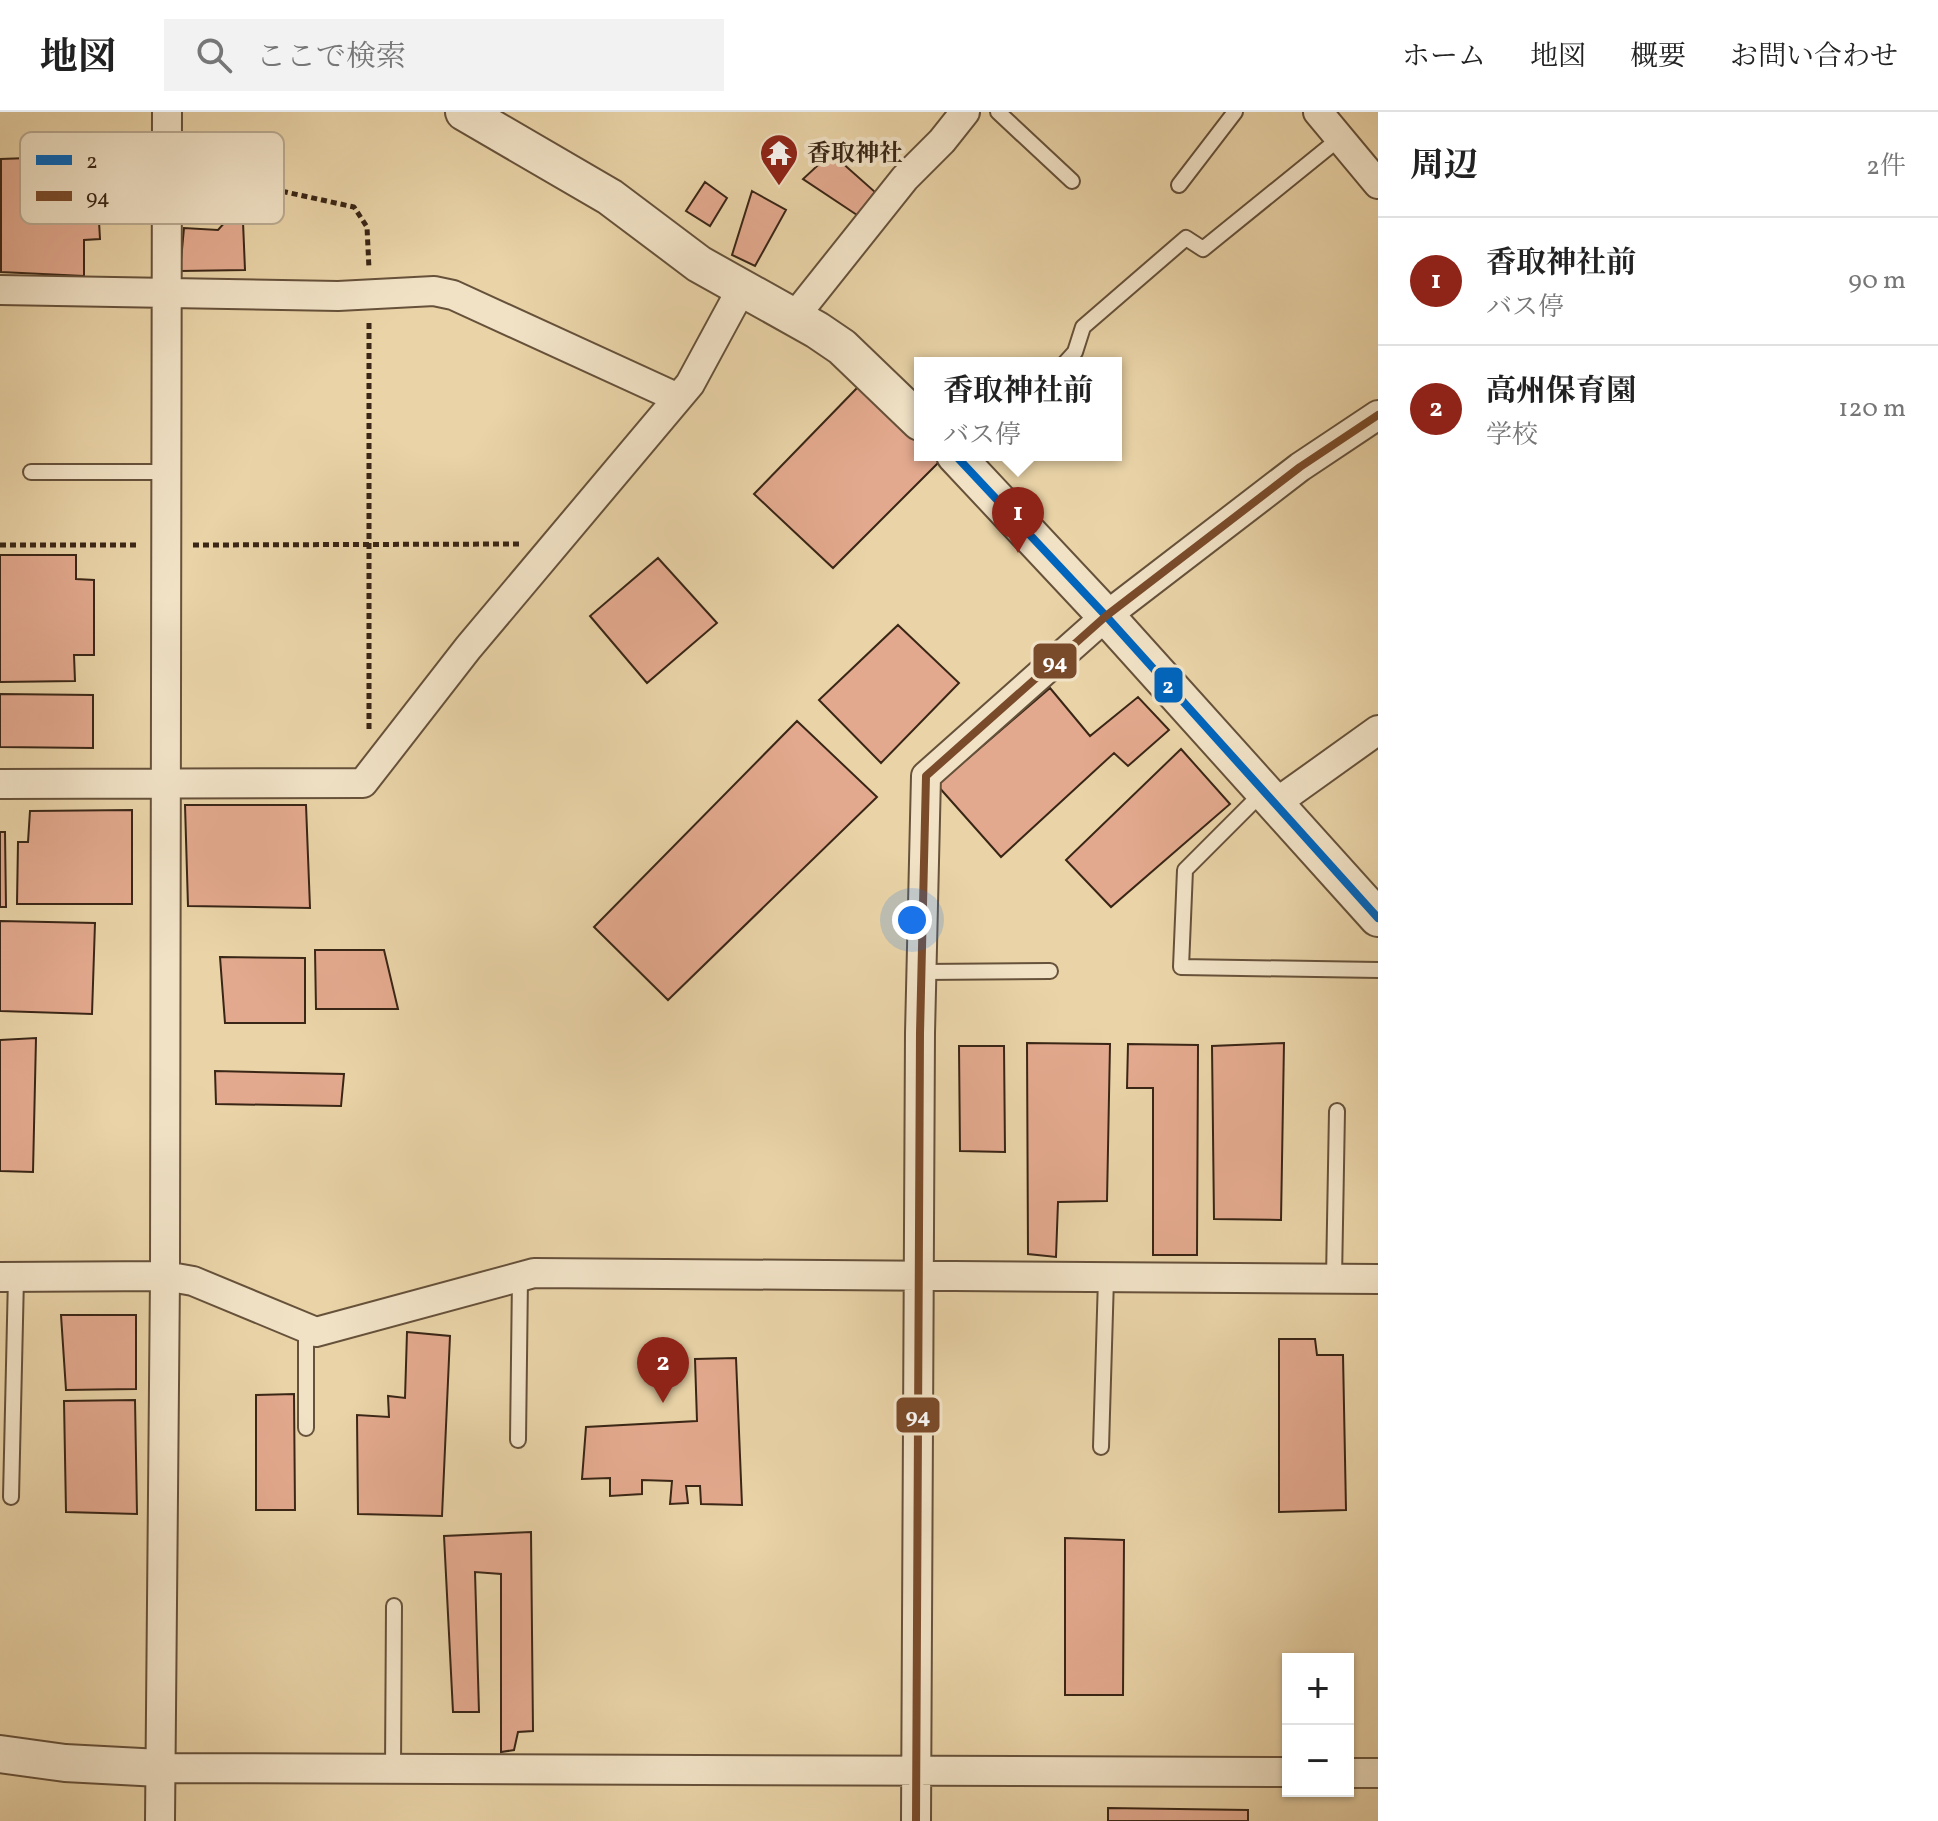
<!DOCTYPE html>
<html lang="ja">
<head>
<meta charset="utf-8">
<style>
  body { margin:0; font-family:Vollkorn,"Noto Serif JP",serif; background:#f2f2f2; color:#222 }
  .controls { position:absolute; right:24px; bottom:24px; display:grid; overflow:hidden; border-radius:0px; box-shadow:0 2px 6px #0004 }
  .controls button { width:72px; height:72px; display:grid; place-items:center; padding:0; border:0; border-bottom:2px solid #e0e0e0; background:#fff; color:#222; font:40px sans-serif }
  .you { position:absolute; left:912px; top:808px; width:28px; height:28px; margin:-20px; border:6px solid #fff; border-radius:50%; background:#1a73e8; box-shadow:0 0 0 12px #1a73e833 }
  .badge { display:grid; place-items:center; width:52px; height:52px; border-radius:50%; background:#8f2418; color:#fff; font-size:26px; font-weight:700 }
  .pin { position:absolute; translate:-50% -66px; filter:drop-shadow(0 2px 4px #0008) }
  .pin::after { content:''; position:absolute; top:42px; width:28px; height:24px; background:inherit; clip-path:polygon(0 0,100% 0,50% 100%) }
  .popup { position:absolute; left:914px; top:245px; width:208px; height:104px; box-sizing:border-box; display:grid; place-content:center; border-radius:0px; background:#fff; filter:drop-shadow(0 2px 6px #0005); font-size:26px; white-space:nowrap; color:#767676 }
  .popup b { font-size:30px; color:#222 }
  .popup::after { content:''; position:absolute; left:50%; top:100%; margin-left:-16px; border:16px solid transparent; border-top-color:#fff }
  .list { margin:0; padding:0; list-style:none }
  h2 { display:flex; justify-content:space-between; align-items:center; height:104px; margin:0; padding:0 32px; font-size:34px }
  h2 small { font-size:26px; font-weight:400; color:#767676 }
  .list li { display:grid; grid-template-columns:52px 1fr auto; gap:24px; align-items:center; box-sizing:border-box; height:128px; padding:0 32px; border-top:2px solid #e0e0e0 }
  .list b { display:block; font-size:30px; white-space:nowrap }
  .list p { margin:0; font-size:26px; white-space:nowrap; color:#767676 }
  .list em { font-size:26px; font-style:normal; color:#767676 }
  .icon { flex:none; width:44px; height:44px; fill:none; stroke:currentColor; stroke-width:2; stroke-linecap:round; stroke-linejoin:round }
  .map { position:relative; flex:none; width:1378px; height:1709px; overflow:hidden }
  header { display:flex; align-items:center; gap:48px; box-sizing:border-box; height:112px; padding:0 40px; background:#fff; border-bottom:2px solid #e0e0e0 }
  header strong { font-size:38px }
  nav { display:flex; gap:44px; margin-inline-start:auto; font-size:28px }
  .search { width:560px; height:72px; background:#f2f2f2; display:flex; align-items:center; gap:20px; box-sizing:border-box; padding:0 28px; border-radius:0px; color:#767676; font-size:30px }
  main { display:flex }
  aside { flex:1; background:#fff }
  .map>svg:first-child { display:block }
  .building { fill:#e3a98e; stroke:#3a2616; stroke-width:2 }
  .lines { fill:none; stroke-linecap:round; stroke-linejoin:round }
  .service-casing { stroke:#66513a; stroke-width:18 }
  .minor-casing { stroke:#66513a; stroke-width:32 }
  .tertiary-casing { stroke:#66513a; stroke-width:40 }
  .path { stroke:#3a2616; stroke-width:5; stroke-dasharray:6 4; stroke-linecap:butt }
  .service { stroke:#f1e2c6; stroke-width:14 }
  .minor { stroke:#f1e2c6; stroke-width:28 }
  .tertiary { stroke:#f1e2c6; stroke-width:36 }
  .bus-1-casing { stroke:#f1e2c6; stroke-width:14 }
  .bus-2-casing { stroke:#f1e2c6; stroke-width:14 }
  .bus-1 { stroke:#0065bd; stroke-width:8 }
  .bus-2 { stroke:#7a4b2a; stroke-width:8 }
  .labels { text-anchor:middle; stroke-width:8; stroke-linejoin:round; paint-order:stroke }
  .poi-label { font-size:24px; font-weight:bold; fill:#3a2616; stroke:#f1e2c6; text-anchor:start }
  .key { fill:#f1e2c6; stroke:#baaa91; stroke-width:2 }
  .key-label { font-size:22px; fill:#3a2616 }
  .line-badge { stroke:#f1e2c6; stroke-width:3 }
  .badge-label { font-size:22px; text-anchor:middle; font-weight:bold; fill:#fff }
</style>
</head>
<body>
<header>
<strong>地図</strong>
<div class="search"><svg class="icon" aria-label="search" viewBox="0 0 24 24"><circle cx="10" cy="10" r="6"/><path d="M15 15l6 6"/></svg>ここで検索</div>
<nav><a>ホーム</a><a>地図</a><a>概要</a><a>お問い合わせ</a></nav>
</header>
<main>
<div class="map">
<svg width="1378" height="1709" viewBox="0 0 1378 1709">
  <rect width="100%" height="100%" fill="#e9d3a7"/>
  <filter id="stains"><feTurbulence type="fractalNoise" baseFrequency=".0025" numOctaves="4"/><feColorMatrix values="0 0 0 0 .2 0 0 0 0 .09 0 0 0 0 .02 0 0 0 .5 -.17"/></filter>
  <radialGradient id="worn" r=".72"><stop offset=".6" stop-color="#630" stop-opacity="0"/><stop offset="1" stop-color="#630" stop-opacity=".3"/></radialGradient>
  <path class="building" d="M831 41 875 80 857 103 803 67Z
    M85 44 86 74H97L100 127 84 128V164L1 160V47Z
    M705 70 727 86 710 114 686 99Z
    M752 79 786 98 755 154 732 143Z
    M226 109 243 110 245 158 180 159 184 116 218 118Z
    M858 275 920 331V343H933L940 349 833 456 754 382Z
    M0 443H76V467L94 468V543H74L75 569 0 570Z
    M658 446 717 511 647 571 590 504Z
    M898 513 959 571 881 651 819 588Z
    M1050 576 1090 624 1138 585 1169 618 1128 654 1114 641 1001 745 937 673Z
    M0 582 93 583V636L0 635Z
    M797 609 877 685 668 888 594 815Z
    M1181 637 1230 692 1111 795 1066 748Z
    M185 693H306L310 796 188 794Z
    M132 698V792H17L18 730H28L30 699Z
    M0 720H5L6 795H0Z
    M0 809 95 811 92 902 0 899Z
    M315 838H384L398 897H316Z
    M220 845 305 846V911H225Z
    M36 926 33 1060 0 1059V928Z
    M1027 931 1110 932 1107 1089 1058 1090 1056 1145 1028 1142Z
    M1284 931 1281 1108 1214 1107 1212 934Z
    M1128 932 1198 933 1197 1143H1153V976H1127Z
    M959 934H1004L1005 1040 960 1039Z
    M215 959 344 962 341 994 216 992Z
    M61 1203H136V1277L66 1278Z
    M407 1220 450 1224 442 1404 358 1402 357 1303 389 1305 388 1284 405 1286Z
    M1279 1227H1315L1317 1243H1343L1346 1398 1279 1400Z
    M736 1246 742 1393 701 1392 700 1374H686L688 1391 670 1392 672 1369 642 1368V1382L610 1384V1366L582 1367 586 1315 697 1309 695 1247Z
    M294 1282 295 1398H256V1283Z
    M135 1288 137 1402 66 1400 64 1289Z
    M531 1420 533 1619 518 1620 514 1638 501 1640V1462L475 1460 479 1600H453L444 1424Z
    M1065 1426 1124 1428 1123 1583H1065Z
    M1108 1696 1248 1698V1709H1108Z"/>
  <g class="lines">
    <g class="service-casing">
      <path id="service" d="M998 0 1072 69
        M1179 73 1235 0
        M1065 251 1075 240 1083 215 1186 126 1203 137 1340 26
        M31 360H168
        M1264 679 1185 758 1181 855 1378 858
        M922 860 1050 859
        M1334 1167 1337 999
        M306 1316V1216
        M518 1328 520 1165
        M1101 1335 1106 1166
        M11 1385 16 1165
        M393 1657 394 1494"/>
    </g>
    <g class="minor-casing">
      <path id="minor" d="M1318 0 1378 72
        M0 178 338 184 434 179 453 183 678 286
        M795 204 905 66 942 29 965 0
        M0 672 363 671 468 536 690 272 742 176
        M1276 691 1378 618
        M0 1165 165 1164 193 1169 316 1220 534 1161 1378 1167
        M160 1656 1288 1660
        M1348 1661H1378
        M160 1709 165 1164 167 0
        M916 1709 920 921 926 664 1106 504 1300 355 1378 303"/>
    </g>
    <g class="tertiary-casing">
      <path id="tertiary" d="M464 0 610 85 699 152 817 218 842 235 920 310
        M955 343 1106 504 1378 806
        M0 1642 65 1651 160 1656"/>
    </g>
    <path class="path" d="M194 60 354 95 367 115 369 157
      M369 211V617
      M0 433H139
      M193 433 519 432"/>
    <use href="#service" class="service"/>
    <use href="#minor" class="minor"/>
    <use href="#tertiary" class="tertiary"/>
    <g class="bus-1-casing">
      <path id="bus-1" d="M955 343 1106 504 1378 806"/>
    </g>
    <g class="bus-2-casing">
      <path id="bus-2" d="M916 1709 920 921 926 664 1106 504 1300 355 1378 303"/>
    </g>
    <use href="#bus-1" class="bus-1"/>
    <use href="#bus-2" class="bus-2"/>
  </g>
  <defs>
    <g id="temple-pin" transform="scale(2)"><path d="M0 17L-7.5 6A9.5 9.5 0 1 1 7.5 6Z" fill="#8f2418" stroke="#f1e2c6"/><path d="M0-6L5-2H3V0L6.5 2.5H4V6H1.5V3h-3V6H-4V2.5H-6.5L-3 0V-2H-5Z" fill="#fff"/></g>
  </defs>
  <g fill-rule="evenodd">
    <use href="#temple-pin" x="779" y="41"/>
  </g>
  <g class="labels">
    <g class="poi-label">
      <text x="807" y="49">香取神社</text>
    </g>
  </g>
  <rect x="20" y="20" width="264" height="92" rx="12" class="key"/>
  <rect x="36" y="43" width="36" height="10" fill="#0065bd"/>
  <rect x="36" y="79" width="36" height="10" fill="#7a4b2a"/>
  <g class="key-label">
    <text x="86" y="56">2</text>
    <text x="86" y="92">94</text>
  </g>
  <g class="line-badge">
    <rect x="1032" y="530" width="46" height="38" rx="8" fill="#7a4b2a"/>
    <rect x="1153" y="554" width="31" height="38" rx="8" fill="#0065bd"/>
    <rect x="895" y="1284" width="46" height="38" rx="8" fill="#7a4b2a"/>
  </g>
  <g class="badge-label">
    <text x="1055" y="557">94</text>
    <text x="1168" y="581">2</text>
    <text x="918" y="1311">94</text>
  </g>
  <rect width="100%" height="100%" filter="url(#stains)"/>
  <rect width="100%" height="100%" fill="url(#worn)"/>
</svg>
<div class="controls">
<button>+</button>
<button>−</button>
</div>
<div class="you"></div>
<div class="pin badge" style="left:1018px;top:441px">1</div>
<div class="popup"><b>香取神社前</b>バス停</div>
<div class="pin badge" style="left:663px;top:1291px">2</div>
</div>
<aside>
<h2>周辺<small>2件</small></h2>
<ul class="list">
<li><span class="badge">1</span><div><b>香取神社前</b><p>バス停</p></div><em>90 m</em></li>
<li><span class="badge">2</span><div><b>高州保育園</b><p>学校</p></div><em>120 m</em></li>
</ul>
</aside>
</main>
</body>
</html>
